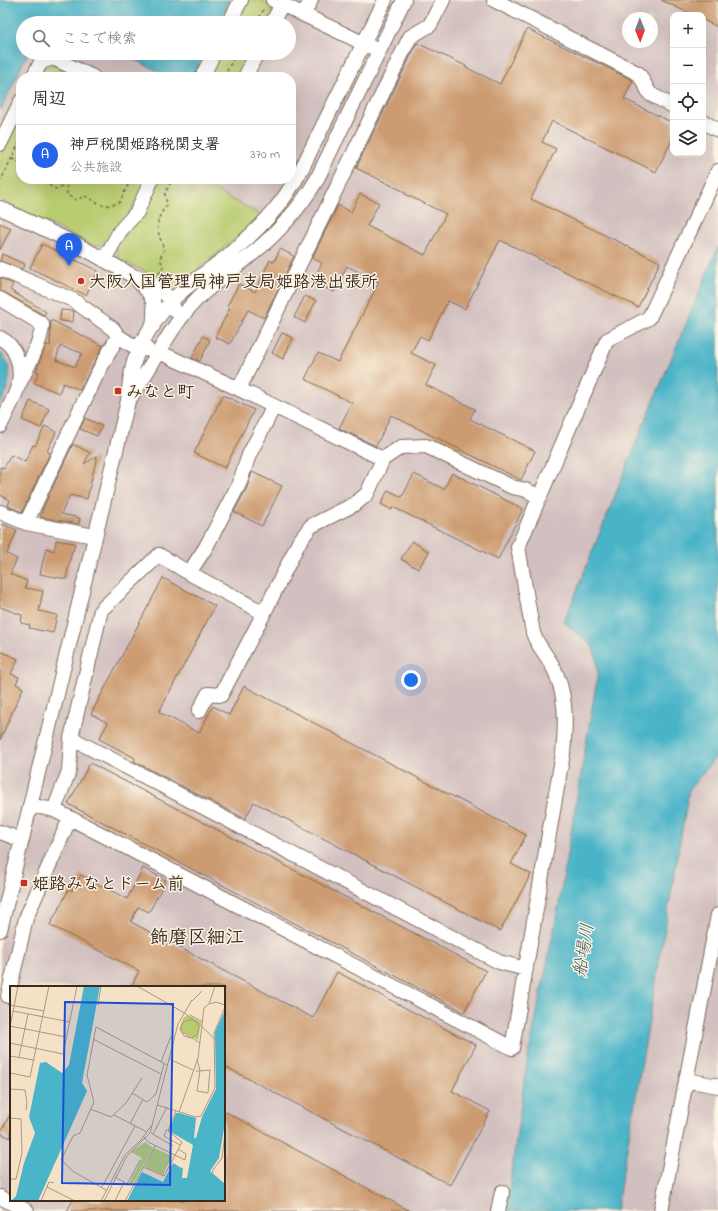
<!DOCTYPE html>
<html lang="ja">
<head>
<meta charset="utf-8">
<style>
  body { margin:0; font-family:"Indie Flower","Klee One",sans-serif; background:#f2f2f3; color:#2b2b33 }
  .controls { position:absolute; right:12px; top:12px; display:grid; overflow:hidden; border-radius:8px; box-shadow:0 4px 16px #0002 }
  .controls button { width:36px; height:36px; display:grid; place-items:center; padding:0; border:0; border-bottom:1px solid #e1e1e2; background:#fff; color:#2b2b33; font:20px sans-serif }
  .compass { position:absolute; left:622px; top:12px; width:36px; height:36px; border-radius:50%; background:#fff; box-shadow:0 4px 16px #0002; rotate:179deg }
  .you { position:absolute; left:411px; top:680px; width:14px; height:14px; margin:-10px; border:3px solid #fff; border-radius:50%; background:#1a73e8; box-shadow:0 0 0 6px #1a73e833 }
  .badge { display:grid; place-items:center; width:26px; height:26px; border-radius:50%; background:#2563eb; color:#fff; font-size:13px; font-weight:700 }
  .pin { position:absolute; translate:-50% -33px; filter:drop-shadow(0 1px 2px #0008) }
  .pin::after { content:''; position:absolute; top:21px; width:14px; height:12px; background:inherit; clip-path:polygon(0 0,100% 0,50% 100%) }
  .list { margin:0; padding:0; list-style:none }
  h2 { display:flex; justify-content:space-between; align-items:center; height:52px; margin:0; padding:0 16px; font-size:17px }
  h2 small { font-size:13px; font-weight:400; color:#7c7c81 }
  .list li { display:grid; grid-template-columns:26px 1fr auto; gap:12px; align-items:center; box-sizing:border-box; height:60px; padding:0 16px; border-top:1px solid #e1e1e2 }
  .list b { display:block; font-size:15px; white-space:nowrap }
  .list p { margin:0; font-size:13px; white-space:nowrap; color:#7c7c81 }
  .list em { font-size:13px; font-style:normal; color:#7c7c81 }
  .icon { flex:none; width:22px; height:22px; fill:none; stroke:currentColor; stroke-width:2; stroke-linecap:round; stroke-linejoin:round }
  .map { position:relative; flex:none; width:718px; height:1211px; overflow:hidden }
  .search { position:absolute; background:#fff; box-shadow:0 4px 16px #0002; left:16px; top:16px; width:280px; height:44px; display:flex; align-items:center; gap:10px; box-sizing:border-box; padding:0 14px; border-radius:22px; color:#7c7c81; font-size:15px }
  .panel { position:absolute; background:#fff; box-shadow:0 4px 16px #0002; left:16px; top:72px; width:280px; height:112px; border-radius:16px }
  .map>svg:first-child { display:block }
  .industrial { fill:#d2bfbf; fill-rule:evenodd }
  .green { fill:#b8cc6f; stroke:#7a7b46 }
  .water { fill:#4ab4c8; stroke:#426f73 }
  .building { fill:#cc9b71; fill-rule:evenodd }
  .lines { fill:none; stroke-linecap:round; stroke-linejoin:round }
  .minor-casing { stroke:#7c6a58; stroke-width:16 }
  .path { stroke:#7c6a58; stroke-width:1.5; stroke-dasharray:3 3; stroke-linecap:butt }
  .minor { stroke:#fff; stroke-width:14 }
  .poi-dot { fill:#c8321e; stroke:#fcf5e5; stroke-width:1.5 }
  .labels { text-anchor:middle; stroke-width:3; stroke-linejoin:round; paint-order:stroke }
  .poi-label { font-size:17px; font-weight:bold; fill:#3b2a1e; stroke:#fcf5e5; text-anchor:start }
  .water-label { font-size:18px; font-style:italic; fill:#405a5a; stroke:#fcf5e5 }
  .quarter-label { font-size:19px; font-weight:bold; fill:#3b2a1e; stroke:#fcf5e5 }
  .inset-river { fill:none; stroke:#4ab4c8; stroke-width:2 }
  .inset-road { fill:none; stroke:#ab9882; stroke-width:1 }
  .view { fill:#1d4ed8; fill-opacity:0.15; stroke:#1d4ed8; stroke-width:2 }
  .inset-edge { fill:none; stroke:#3b2a1e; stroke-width:2 }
</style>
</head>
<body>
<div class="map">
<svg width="718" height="1211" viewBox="0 0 718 1211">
  <rect width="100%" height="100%" fill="#fcf5e5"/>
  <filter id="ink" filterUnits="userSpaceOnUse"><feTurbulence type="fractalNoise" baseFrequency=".025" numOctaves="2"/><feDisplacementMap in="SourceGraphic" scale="8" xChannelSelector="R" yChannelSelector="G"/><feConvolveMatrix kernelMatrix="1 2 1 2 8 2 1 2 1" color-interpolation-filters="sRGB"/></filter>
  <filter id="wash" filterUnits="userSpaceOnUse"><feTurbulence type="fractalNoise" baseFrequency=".012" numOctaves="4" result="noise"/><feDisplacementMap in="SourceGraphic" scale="16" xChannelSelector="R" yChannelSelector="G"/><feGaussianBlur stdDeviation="0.9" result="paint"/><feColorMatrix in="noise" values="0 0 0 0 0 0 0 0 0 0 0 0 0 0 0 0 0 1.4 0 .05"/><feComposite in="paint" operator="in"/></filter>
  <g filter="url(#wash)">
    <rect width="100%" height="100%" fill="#f5e1c5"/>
    <path class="industrial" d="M230 0H718V247L636 443 564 622 592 646 596 657 598 673 557 914 527 1062 506 1211H0V406L8 389 10 375 8 364 5 358 0 352V111L28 53H120L171 77H21V179H291V77H193L204 53H289V23H219ZM673 15H703V153H673ZM628 18H652V42H628ZM11 987H224V1200H11Z
      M718 754V1211H616L689 790Z"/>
    <path class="green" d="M247 0H259L274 7 266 23H235Z
      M220 53H251L239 77H209Z
      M53 64 81 77H39L43 68Z
      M21 114V179H147L130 212 108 243 94 246 0 200V158Z
      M159 179H194L263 216 177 287 170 286 157 277 118 259 117 248Z"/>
    <path class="water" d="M0 0H230L219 23H58L46 17 43 23H23V53H28L0 111Z
      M120 53H204L193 77H171Z
      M718 247V754L689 790 616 1211H506L527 1062 557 914 598 673 596 657 592 646 564 622 636 443Z
      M0 352C16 368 8 388 0 406Z"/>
    <g id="blocks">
      <path class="building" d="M661 0H718V27L703 20V15H693Z
        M527 29 633 80 624 99 673 123V138L656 172 552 121 542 142 556 149 531 199 660 262 638 307 500 240 465 309 448 301 428 340 420 336 411 353 436 365 426 385 475 409 470 419 535 451 521 480 391 415 376 446 339 428 352 403 305 379 318 353 338 362 379 282 347 266 334 292 312 282 322 263 312 258 338 205 351 212 360 194 379 203 367 226 425 255 446 214 405 194V192L356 168 417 43 466 66 465 67 500 84Z
        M0 223 11 228 0 250Z
        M42 244 98 271 86 295 30 268Z
        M280 249 294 256 264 318 248 310 230 344 215 337 230 308 227 306 239 284 255 292 270 260 274 262Z
        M2 254 25 264 22 269 0 261Z
        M0 278 13 284 10 290 46 312 44 315 4 292 0 291Z
        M305 296 316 301 305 323 294 317Z
        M61 310 74 311 73 322 60 321Z
        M51 320 103 346 80 390 63 383 59 393 34 383 39 372 36 371 46 345 50 346ZM60 346 82 353 75 367 56 360Z
        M282 333 293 338 283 359 272 353Z
        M203 336 210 340 200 361 192 358Z
        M223 395 254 410 225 468 194 453Z
        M30 401 49 409 41 428 22 420Z
        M85 418 102 426 97 436 80 429Z
        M45 426 56 432 47 451 50 453 22 512 8 506 10 500 0 495V467L4 468 11 455 25 462 33 445 35 446Z
        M73 444 90 453 84 464 97 456 87 499 70 495 61 514 80 518 79 524 40 517 43 508Z
        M252 472 282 486 262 526 234 512 247 488Z
        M452 473 523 509 498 559 393 507 392 510 381 504 388 490 402 497 414 474 444 489Z
        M3 524 17 530 7 554 17 559 10 574 27 581 25 588 43 591 39 611 57 615 53 633 29 628 30 625 21 623 22 615 0 607V531Z
        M56 540 75 543 73 551H72L66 579 40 574 46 548 54 551Z
        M412 541 429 552 418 569 401 559Z
        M163 578 215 606 159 712 199 733 213 706 229 715 244 686 526 835 511 864 531 874 500 931 254 802 245 819 134 761 135 758 99 739 108 723 91 714Z
        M0 651 18 659 11 674 19 677 16 684 23 688 0 740Z
        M90 763 486 971 464 1012 68 804Z
        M143 868 166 880 149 912 138 907 131 922 313 1018 337 972 476 1045 452 1091 490 1111 450 1185 224 1066V987H131L139 971 50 925 69 889 72 891 81 875 127 899Z
        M224 1111 410 1211H67L73 1200H224Z
        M11 1113V1138L0 1133Z"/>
    </g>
  </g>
  <g filter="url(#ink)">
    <use href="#blocks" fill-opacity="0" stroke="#7c6a58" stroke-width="1"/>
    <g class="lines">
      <g class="minor-casing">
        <path id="minor" d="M273 0 371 47
          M494 0 639 74 650 94 673 106
          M304 14 311 0
          M229 23 241 0
          M272 23 282 4
          M33 77 41 62 53 58 93 77
          M202 77 214 53
          M245 77 257 53
          M703 122 718 130
          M0 144 21 101
          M0 208 76 244 133 276 151 282 166 295 172 301 174 310
          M104 260 120 231 137 212 152 179
          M0 269 73 300 113 329 118 336 138 349H147
          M139 282C155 297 156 305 153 326
          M0 299 42 324C43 339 25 372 18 386
          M0 338C17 346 23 369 18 386 14 400 6 413 0 426
          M159 352 239 389 383 459
          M239 389 410 37 430 25 443 0
          M128 401C151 369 168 329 196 300 213 283 234 269 252 254 278 233 299 209 316 181L404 0
          M0 512 26 523 94 536
          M26 523 96 376 118 336
          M189 573 206 547 239 484 249 455 274 406
          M199 711 208 694 221 695 264 613 299 542 311 526 355 504 367 494 383 459 401 447 426 446 512 487 526 490 540 497
          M71 738 499 962 526 969
          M30 805 54 810 70 818 512 1048 563 753C566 723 567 692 552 665 546 654 537 645 533 633L518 547 607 340 649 318 718 171
          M54 810 69 771 71 738 101 610 159 555 189 573 264 613
          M0 832 22 840
          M0 930 128 401C129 384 131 367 138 351 144 335 167 303 181 292 195 280 211 269 226 257 258 230 281 208 301 170L385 0
          M8 996 26 918 70 818
          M686 1080 718 1086
          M0 1197 27 1211
          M498 1211 502 1192
          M661 1211 718 915"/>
      </g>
      <path class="path" d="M256 23 265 7
        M225 77 227 71 236 53
        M12 159 21 163
        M33 179 36 181 39 179
        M48 179 50 186 56 189 62 186 67 187V195L76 200 85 196 104 206 119 203 131 179
        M131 179 137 182
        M0 182 19 143 21 144
        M159 274 163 267 160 258 164 250C158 231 152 223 167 205L165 194 172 179"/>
      <use href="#minor" class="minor"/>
    </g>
  </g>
  <g class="poi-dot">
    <circle cx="81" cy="281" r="4"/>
    <rect x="114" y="387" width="8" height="8" rx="2"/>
    <rect x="20" y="879" width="8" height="8" rx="2"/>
  </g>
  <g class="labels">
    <g class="poi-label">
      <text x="89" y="287">大阪入国管理局神戸支局姫路港出張所</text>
      <text x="126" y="397">みなと町</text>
      <text x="32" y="889">姫路みなとドーム前</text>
    </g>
    <g class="water-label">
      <text transform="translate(583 950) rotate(-81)" y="6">船場川</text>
    </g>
    <g class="quarter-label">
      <text x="197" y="943">飾磨区細江</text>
    </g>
  </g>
  <g transform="translate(10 986)">
    <rect width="215" height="215" fill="#f5e1c5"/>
    <path d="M178 29 191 36 188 54 169 44 173 32ZM135 156 143 162 122 199 119 197 132 172 121 166ZM144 162 162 170 153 189 135 181Z" fill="#b8cc6f"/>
    <path d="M74 0H90L72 97 77 105 28 215H1L6 210 14 177 25 147 19 131 30 77 36 76 52 87 59 79ZM215 24V137L209 172 200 185 215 198V215H117L132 186 153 196 163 177 173 183 172 192H177L183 159 159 145 166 127H169L186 132 184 152H186L192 131 206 103 205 46Z" fill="#4ab4c8"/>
    <path class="inset-river" d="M153 215 172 182M156 215 167 192"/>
    <path class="inset-road" d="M127 0 171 25 176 28 185 35 189 41 187 49 181 52 174 50 171 45 172 38 177 34H184L186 35 215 63M181 16 192 5M200 18 206 16 215 19M0 19 34 25M88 19 91 0M3 25 60 36M180 29 193 36M0 40 56 51M0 41 8 0M172 46 190 57M83 53 151 88M0 57 53 68 67 0M0 70 24 74M9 71 18 28M159 73 183 84M151 76 161 50M186 85H190L200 84 198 107 187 105 190 85 187 73M0 87 20 91 39 0M0 103 15 104 17 117 16 124M122 107 137 116 146 108 154 78M147 119 186 131 191 130 205 102 204 47 215 21M80 123 101 131 116 117 132 92M169 126 188 72 194 22 199 18 205 0M104 129 137 146M0 132 11 133 12 167 6 193H0M120 138 133 113M157 143 154 150 170 159M141 147 163 160M143 148 157 121M134 151 138 156 175 174 176 168 168 163M133 181 154 190 172 156 158 145 166 125M204 187 202 185 212 172 215 147M105 191 119 199M117 198 130 174M37 201 65 215M92 201 125 140M96 204 64 186 51 174 63 150 70 147 84 116 77 89 86 41 157 79M31 215 39 196 44 197M91 215 115 169 131 154 141 140M94 215 117 170 140 147 168 38 182 14M105 215 114 196M115 215 145 160"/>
    <path class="view" d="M55 16 163 18 160 199 52 197Z"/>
    <rect width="215" height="215" class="inset-edge"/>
  </g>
</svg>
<div class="controls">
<button>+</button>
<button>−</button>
<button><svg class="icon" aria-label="locate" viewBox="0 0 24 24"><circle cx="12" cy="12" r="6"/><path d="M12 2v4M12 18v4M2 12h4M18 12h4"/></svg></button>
<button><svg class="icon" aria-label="layers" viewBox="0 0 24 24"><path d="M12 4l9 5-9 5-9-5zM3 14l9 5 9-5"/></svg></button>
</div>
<svg class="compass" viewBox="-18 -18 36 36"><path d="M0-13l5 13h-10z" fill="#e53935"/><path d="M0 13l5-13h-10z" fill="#7c7c81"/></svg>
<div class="you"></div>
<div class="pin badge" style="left:69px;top:266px">A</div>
<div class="search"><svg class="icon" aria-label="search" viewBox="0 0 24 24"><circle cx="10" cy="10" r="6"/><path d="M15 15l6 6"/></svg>ここで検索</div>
<section class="panel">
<h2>周辺<small></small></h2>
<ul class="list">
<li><span class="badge">A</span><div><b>神戸税関姫路税関支署</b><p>公共施設</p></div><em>370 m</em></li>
</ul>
</section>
</div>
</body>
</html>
